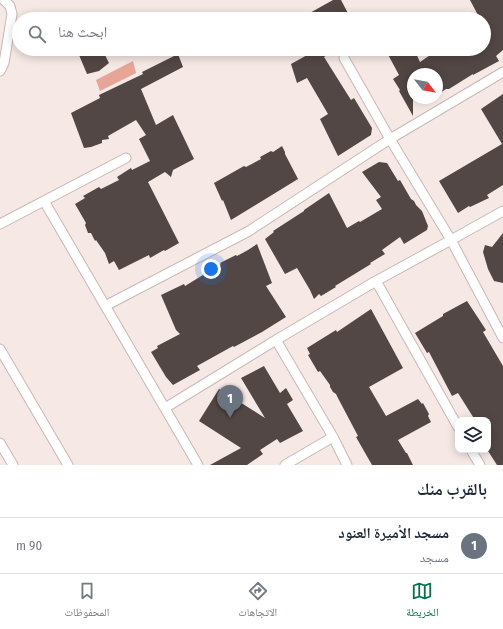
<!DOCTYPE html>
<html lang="ar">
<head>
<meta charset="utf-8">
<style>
  body { margin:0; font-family:"Fira Sans Condensed","Noto Naskh Arabic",sans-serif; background:#f6f6f7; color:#1f2937; direction:rtl }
  .controls { position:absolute; right:12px; bottom:12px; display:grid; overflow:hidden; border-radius:8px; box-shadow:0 2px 10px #0003 }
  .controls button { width:36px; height:36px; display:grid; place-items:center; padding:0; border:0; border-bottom:1px solid #e0e1e3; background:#fff; color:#1f2937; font:20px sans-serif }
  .compass { position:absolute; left:407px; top:68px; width:36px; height:36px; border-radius:50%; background:#fff; box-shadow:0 2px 10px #0003; rotate:121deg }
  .you { position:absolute; left:211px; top:269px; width:14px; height:14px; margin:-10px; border:3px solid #fff; border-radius:50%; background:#1a73e8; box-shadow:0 0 0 6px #1a73e833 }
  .badge { display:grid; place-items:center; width:26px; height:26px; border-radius:50%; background:#04734c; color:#fff; font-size:13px; font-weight:700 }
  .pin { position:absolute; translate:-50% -33px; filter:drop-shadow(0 1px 2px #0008) }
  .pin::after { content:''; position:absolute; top:21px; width:14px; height:12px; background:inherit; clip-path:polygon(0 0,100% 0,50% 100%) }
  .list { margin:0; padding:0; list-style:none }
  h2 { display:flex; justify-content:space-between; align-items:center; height:52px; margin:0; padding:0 16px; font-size:17px }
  h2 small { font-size:13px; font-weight:400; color:#747a83 }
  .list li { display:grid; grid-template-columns:26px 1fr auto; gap:12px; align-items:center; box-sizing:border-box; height:56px; padding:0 16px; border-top:1px solid #e0e1e3 }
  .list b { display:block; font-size:15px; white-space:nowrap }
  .list p { margin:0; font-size:13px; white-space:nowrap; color:#747a83 }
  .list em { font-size:13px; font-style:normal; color:#747a83 }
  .icon { flex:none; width:22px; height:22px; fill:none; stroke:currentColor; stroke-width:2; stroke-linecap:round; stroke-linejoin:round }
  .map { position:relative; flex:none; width:503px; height:465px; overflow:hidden; direction:ltr }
  .search { position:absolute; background:#fff; box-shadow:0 2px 10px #0003; left:12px; right:12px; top:12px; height:44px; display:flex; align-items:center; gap:10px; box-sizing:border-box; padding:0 14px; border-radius:22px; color:#747a83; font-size:15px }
  .sheet { height:108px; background:#fff }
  nav { display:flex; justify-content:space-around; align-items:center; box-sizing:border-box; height:56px; border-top:1px solid #e0e1e3; background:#fff; font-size:11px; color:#747a83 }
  nav a { display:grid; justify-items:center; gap:2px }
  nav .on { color:#04734c }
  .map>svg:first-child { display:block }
  .water { fill:#e6a597 }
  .building { fill:#524745 }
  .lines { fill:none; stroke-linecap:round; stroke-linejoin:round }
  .minor-casing { stroke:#c6b9b6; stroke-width:11 }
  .minor { stroke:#fff; stroke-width:9 }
</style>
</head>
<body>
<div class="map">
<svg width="503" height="465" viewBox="0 0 503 465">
  <rect width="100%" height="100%" fill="#f5e8e5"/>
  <path class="water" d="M133 61 136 73 100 91 96 80Z"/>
  <path class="building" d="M333 0H341L351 19H299Z
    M470 0H503V50L496 56 499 61 473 75V74L449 89H446L440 93 437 87V74H413V116L399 91 400 90 393 79 399 75 385 49H414L420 62 439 49H484V19H480Z
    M90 49H102L109 63 99 71 87 74 79 55Z
    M318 49H337L324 57 351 100 354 98 372 128 371 135 338 156 320 119 328 114 307 78 297 83 291 64Z
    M178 54 183 67 141 89 156 125 173 115 194 159 173 170 171 177 165 172 148 182 179 243 165 251 164 250 150 258 149 255 119 270 114 261 109 264 105 253 96 240 95 241 91 233H88L85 225 86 223 75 204 85 198 83 196 99 187 101 189 119 180 117 177 131 168 132 170 150 161 139 139 146 135 136 120 108 136 109 139 102 140V143L91 147 84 148 71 113 100 98 99 95 143 74 142 72Z
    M503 94V185L487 195 489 198 470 207 469 206 458 213 439 181 502 144 481 109Z
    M282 146 285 152V154L298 179 231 220 223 200 222 201 214 183 244 166 246 167 261 159 260 157 271 151 273 152Z
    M379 162 387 163 398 181 400 180 411 199 414 201 416 205 422 211 428 226 427 230 404 244 400 237 382 250 385 254 370 263 371 264 335 286 336 287 321 296 319 294 314 299 310 290 297 268 285 274 265 239 274 232 273 231 304 211V210L329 193 347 228 359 221 360 222 382 209 376 200 381 197 362 172Z
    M503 233V283L494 281 488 269 483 252 485 245 492 247Z
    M257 244 272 283 266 286 286 317 262 332 234 347 233 346 197 366 200 370 173 385 166 377 151 352 158 348 157 346 180 334 176 330 161 295 184 284 185 286 221 264 220 263 236 255 237 256 248 250Z
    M467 301 486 330 483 332 503 366V465H497L488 451V420H475L458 393 452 396 429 352 427 353 415 333 443 316V314Z
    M371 309 403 368 369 387 386 416 418 399 422 404 423 403 429 414 428 416 431 422 398 440 406 453H407L413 465H372L356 437 358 436 339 400 336 394 333 392 330 387V385L320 371 318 372 308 355 310 354 307 348 336 330 337 332Z
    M264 366 280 393 286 388 293 400 287 404 303 431 280 443 277 439 260 450 263 454 247 465H210L241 448 199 421 219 389 265 418 241 378Z"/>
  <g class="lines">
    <g class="minor-casing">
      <path id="minor" d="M344 58 390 139 451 240 503 338
        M0 71 4 63 12 14 10 6 4 0
        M44 201 198 465
        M0 224 126 158
        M376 281 458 427
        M105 306 249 231 390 139 503 72
        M0 349 68 465
        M165 408 276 340
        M0 443 13 465
        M471 450 480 465
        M285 465 333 437
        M347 465 333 437 276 340 376 281 451 240 503 211"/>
    </g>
    <use href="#minor" class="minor"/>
  </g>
</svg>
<div class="controls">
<button><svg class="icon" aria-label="layers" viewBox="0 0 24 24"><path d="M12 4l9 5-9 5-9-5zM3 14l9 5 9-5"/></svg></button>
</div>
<svg class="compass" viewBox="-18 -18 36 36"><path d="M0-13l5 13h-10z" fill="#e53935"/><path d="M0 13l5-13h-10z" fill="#747a83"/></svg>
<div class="you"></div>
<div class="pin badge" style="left:230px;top:418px;background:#6b7280">1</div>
<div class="search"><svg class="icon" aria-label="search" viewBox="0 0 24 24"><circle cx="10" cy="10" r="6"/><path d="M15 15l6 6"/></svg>ابحث هنا</div>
</div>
<section class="sheet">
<h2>بالقرب منك<small></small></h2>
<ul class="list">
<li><span class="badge" style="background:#6b7280">1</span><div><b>مسجد الأميرة العنود</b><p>مسجد</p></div><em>90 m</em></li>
</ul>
</section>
<nav>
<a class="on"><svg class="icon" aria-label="map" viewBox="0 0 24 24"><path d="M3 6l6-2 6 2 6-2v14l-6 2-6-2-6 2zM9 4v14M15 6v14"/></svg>الخريطة</a>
<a><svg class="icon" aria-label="directions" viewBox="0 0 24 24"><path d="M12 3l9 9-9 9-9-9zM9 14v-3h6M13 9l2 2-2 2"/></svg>الاتجاهات</a>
<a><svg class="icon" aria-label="saved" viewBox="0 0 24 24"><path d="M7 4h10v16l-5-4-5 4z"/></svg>المحفوظات</a>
</nav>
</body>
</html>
